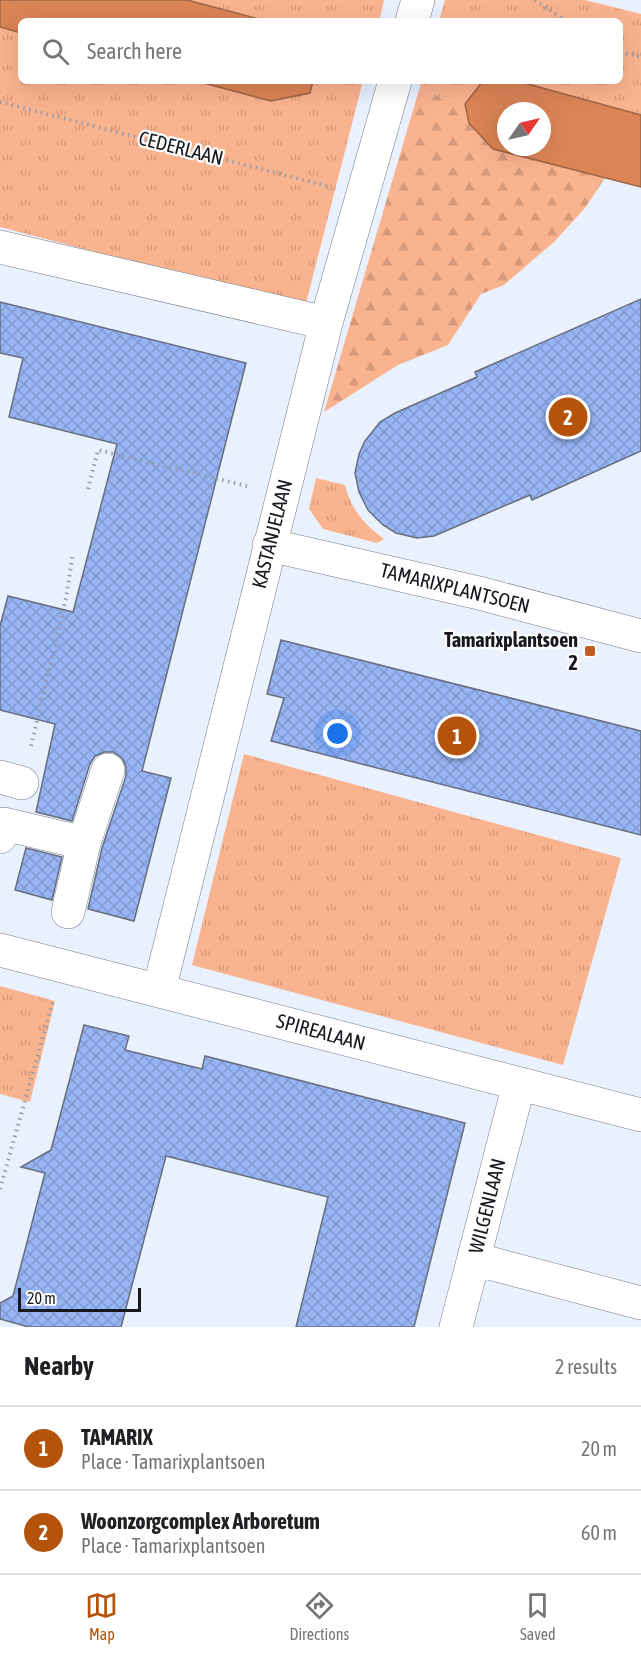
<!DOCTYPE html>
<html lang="en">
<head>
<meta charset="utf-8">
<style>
  body { margin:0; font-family:"Asap Condensed",sans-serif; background:#f2f2f2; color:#202124 }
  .compass { position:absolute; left:497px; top:102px; width:54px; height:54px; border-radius:50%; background:#fff; box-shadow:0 6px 24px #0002; rotate:56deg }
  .scale { position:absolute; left:18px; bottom:15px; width:123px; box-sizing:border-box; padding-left:6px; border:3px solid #16181e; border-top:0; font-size:16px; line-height:21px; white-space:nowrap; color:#16181e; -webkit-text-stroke:4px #fdfdfd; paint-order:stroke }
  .you { position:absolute; left:338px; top:734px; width:21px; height:21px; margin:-15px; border:4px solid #fff; border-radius:50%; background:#1a73e8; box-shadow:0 0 0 9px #1a73e833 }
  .badge { display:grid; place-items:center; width:39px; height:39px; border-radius:50%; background:#b45309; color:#fff; font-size:20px; font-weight:700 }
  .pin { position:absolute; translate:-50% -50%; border:3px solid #fff; box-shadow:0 2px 6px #0006 }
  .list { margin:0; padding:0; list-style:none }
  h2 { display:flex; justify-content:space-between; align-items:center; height:78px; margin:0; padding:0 24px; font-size:26px }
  h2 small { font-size:20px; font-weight:400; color:#757577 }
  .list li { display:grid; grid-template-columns:39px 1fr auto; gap:18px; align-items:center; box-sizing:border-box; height:84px; padding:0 24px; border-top:2px solid #e0e0e0 }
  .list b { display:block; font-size:22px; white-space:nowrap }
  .list p { margin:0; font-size:20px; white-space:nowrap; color:#757577 }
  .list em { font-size:20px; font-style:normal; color:#757577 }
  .icon { flex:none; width:33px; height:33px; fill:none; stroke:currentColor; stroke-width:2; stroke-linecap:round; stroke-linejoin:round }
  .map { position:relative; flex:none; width:641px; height:1327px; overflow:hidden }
  .search { position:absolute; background:#fff; box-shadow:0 6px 24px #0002; left:18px; right:18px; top:18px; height:66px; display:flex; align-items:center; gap:15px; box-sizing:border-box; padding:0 21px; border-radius:9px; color:#757577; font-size:22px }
  .sheet { height:246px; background:#fff }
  nav { display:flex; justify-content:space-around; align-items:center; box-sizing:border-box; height:84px; border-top:2px solid #e0e0e0; background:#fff; font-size:16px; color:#757577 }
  nav a { display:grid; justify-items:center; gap:3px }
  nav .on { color:#b45309 }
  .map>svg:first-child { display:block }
  .grass { fill:url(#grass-tufts) }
  .forest { fill:url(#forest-firs) }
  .water { fill:#db8456; stroke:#a06445; stroke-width:1.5; fill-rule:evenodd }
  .building { fill:url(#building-cross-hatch); stroke:#676e7d; stroke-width:1.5 }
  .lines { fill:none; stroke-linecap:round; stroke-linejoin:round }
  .minor-casing { stroke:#757c8b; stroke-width:34 }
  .path { stroke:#979ca7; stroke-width:4; stroke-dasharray:1.5 4.5; stroke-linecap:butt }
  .minor { stroke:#fff; stroke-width:33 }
  .poi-dot { fill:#c05e22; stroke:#fdfdfd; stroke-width:2 }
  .labels { text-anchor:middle; stroke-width:4.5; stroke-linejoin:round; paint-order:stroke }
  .street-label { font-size:20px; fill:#16181e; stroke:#fdfdfd }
  .poi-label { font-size:20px; font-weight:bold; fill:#16181e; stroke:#fdfdfd; text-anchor:end }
</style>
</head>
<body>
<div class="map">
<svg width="641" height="1327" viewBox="0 0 641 1327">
  <defs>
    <pattern id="grass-tufts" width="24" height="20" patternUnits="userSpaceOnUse" patternTransform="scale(1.5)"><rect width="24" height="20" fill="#fab38f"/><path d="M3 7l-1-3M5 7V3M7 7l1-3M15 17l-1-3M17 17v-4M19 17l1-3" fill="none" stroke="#d6997b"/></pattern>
    <pattern id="forest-firs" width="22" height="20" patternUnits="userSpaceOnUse" patternTransform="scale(1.5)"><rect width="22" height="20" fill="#fab38f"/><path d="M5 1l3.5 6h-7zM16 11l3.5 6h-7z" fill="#d6997b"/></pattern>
    <pattern id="building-cross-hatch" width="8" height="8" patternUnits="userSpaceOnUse" patternTransform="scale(1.5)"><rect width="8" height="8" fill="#97b4f5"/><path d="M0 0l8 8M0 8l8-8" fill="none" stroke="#819ad2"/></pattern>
  </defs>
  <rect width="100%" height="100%" fill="#e9f0fe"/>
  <path class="grass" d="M187 0H384L379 21H266Z
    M445 0H585L641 14V115L517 81H620V21H439Z
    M0 27 21 33V81H196L271 101 310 93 313 81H363L305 307 0 227Z
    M422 81H483L465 104 419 90Z
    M316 478 345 485C351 510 365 525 384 539L377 543 323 529 309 509Z
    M244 754 621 858 563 1065 192 965Z
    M0 986 55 1001 30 1102 0 1094Z"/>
  <path class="forest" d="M419 90 465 104 469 123 493 149 605 178 585 208 555 241 504 285 481 294 448 345 398 365 324 412Z"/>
  <path class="water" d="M0 0H187L266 21H21V33L0 27Z
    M196 81H313L310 93 271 101Z
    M483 81H517L641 115V187L493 149 469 123 465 104ZM506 111H542V147H506Z"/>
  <path class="building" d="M641 299V451L532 500 530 495 434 536 417 538 396 533 383 525 368 510 359 492 355 473 359 454 365 441 380 422 395 413 477 377 475 372Z
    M0 302 246 363 142 771 171 778 134 921 88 909 102 848 126 776V767L122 758 113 752H104L95 756 90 764 72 821 36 812 55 724 0 710V626L8 596 73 612 117 444 9 417 23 358 0 353Z
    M281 640 641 731V835L271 741 284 698 267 694Z
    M26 848 62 857 52 900 15 890Z
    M84 1025 129 1036 125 1050 202 1069 205 1056 465 1123 414 1327H296L328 1197 166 1156 121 1327H29L0 1319V1303L13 1296 45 1173 21 1167 51 1150Z"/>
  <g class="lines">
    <g class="minor-casing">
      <path id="minor" d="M412 21 418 0
        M0 247 326 323
        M269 545 479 593 641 636
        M0 777 22 783
        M0 837 4 824 84 843
        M68 912 84 843 108 770
        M0 950 641 1115
        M159 990 326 323 395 81
        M474 1259 641 1303
        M456 1327 519 1084"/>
    </g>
    <path class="path" d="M535 0 566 21
      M620 52 641 57
      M0 102 327 186
      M88 489 98 450 247 486
      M31 746 66 598 73 553
      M0 1189 53 1001"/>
    <use href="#minor" class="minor"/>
  </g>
  <rect class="poi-dot" x="584" y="645" width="12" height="12" rx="3"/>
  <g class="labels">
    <g class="street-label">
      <text transform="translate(181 148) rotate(14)" y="7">CEDERLAAN</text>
      <text transform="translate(272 534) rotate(-76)" y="7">KASTANJELAAN</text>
      <text transform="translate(455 588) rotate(14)" y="7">TAMARIXPLANTSOEN</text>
      <text transform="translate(321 1032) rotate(15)" y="7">SPIREALAAN</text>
      <text transform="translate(487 1206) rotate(-76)" y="7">WILGENLAAN</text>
    </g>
    <g class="poi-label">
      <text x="578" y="647">Tamarixplantsoen<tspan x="578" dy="23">2</tspan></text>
    </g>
  </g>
</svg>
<svg class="compass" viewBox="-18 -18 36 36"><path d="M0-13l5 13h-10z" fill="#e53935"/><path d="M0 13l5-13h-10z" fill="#757577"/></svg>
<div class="scale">20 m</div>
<div class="you"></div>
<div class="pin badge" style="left:457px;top:736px">1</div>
<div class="pin badge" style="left:568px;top:417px">2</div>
<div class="search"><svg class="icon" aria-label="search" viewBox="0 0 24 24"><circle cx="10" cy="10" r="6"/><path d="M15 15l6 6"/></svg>Search here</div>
</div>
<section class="sheet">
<h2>Nearby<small>2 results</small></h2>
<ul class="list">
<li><span class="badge">1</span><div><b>TAMARIX</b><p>Place · Tamarixplantsoen</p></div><em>20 m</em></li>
<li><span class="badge">2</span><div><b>Woonzorgcomplex Arboretum</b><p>Place · Tamarixplantsoen</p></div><em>60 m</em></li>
</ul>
</section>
<nav>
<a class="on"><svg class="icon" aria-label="map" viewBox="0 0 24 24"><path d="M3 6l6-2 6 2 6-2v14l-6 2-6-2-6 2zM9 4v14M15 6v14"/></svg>Map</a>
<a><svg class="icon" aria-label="directions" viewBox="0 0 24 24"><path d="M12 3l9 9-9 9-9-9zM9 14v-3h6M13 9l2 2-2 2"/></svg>Directions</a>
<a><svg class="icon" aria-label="saved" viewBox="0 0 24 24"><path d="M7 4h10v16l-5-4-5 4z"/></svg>Saved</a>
</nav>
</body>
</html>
